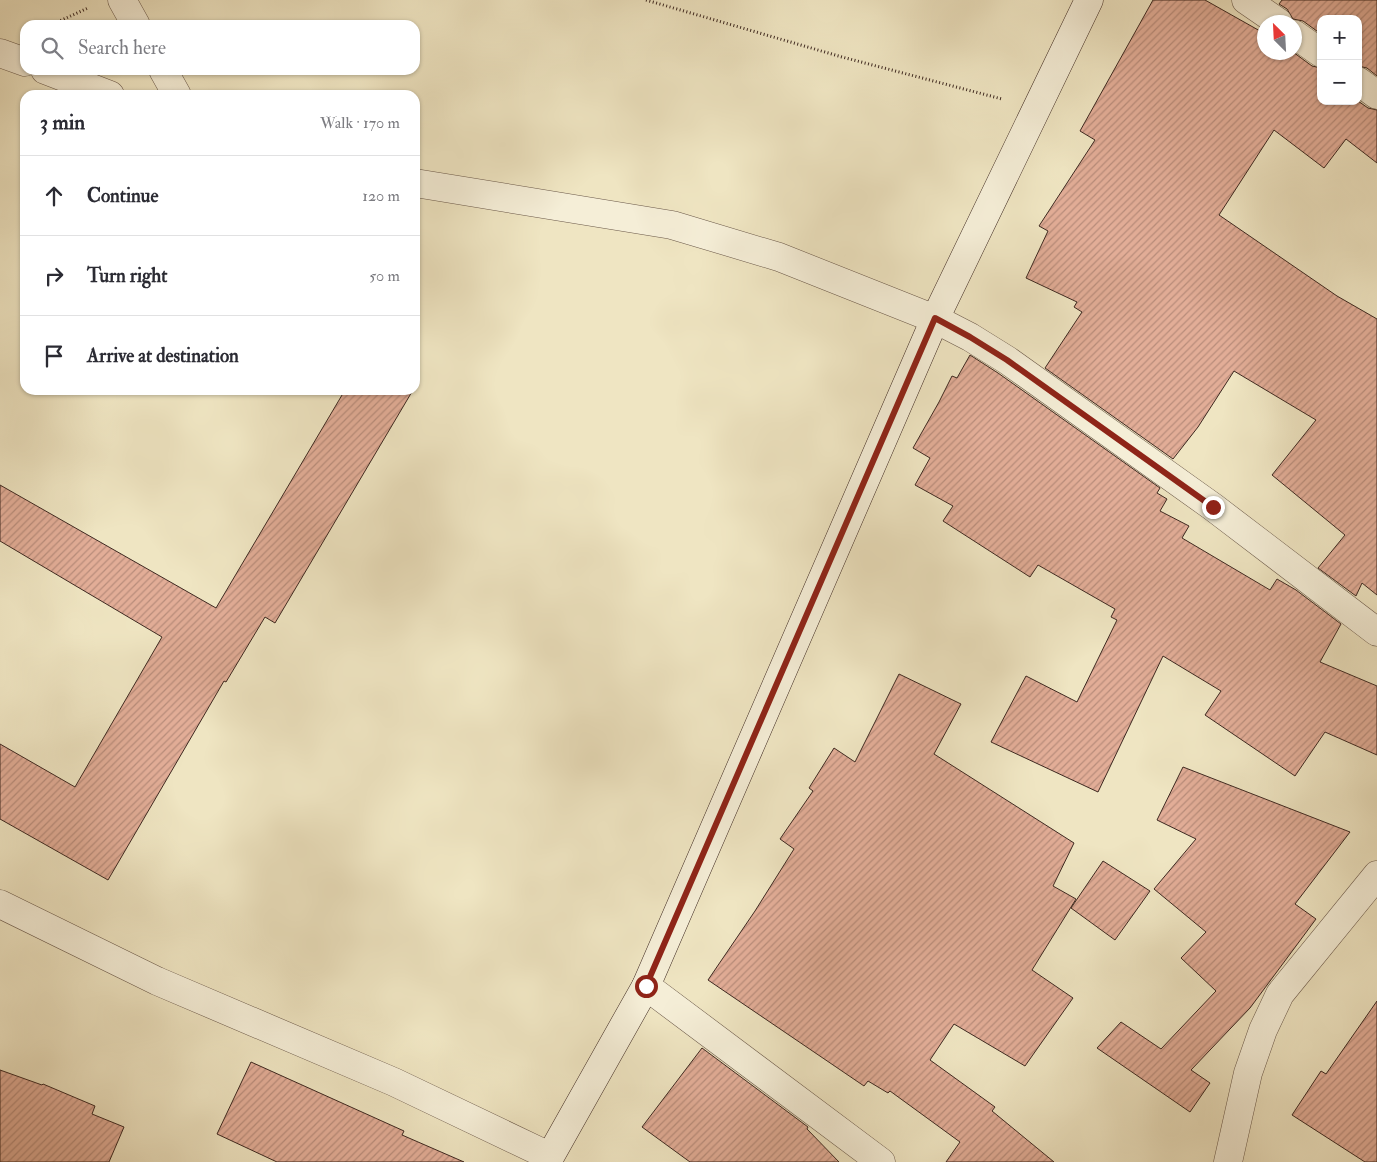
<!DOCTYPE html>
<html lang="en">
<head>
<meta charset="utf-8">
<style>
  body { margin:0; font-family:"IM FELL Double Pica",serif; background:#f7f7f7; color:#2b2b33 }
  .controls { position:absolute; right:15px; top:15px; display:grid; overflow:hidden; border-radius:10px; box-shadow:0 1px 4px #0004 }
  .controls button { width:45px; height:45px; display:grid; place-items:center; padding:0; border:0; border-bottom:1px solid #e1e1e2; background:#fff; color:#2b2b33; font:25px sans-serif }
  .compass { position:absolute; left:1257px; top:15px; width:45px; height:45px; border-radius:50%; background:#fff; box-shadow:0 1px 4px #0004; rotate:336deg }
  .stop { position:absolute; width:15px; height:15px; margin:-11px; border:4px solid #8f2418; border-radius:50%; background:#fff }
  .stop.end { background:#8f2418; border-color:#fff; box-shadow:0 1px 5px #0008 }
  .list { margin:0; padding:0; list-style:none }
  h2 { display:flex; justify-content:space-between; align-items:center; height:65px; margin:0; padding:0 20px; font-size:21px }
  h2 small { font-size:16px; font-weight:400; color:#7c7c81 }
  .list li { display:grid; grid-template-columns:32px 1fr auto; gap:15px; align-items:center; box-sizing:border-box; height:80px; padding:0 20px; border-top:1px solid #e1e1e2 }
  .list b { display:block; font-size:19px; white-space:nowrap }
  .list em { font-size:16px; font-style:normal; color:#7c7c81 }
  .icon { flex:none; width:28px; height:28px; fill:none; stroke:currentColor; stroke-width:2; stroke-linecap:round; stroke-linejoin:round }
  .map { position:relative; flex:none; width:1377px; height:1162px; overflow:hidden }
  .search { position:absolute; background:#fff; box-shadow:0 1px 4px #0004; left:20px; top:20px; width:400px; height:55px; display:flex; align-items:center; gap:12px; box-sizing:border-box; padding:0 18px; border-radius:15px; color:#7c7c81; font-size:19px }
  .panel { position:absolute; background:#fff; box-shadow:0 1px 4px #0004; left:20px; top:90px; width:400px; height:305px; border-radius:15px }
  .map>svg:first-child { display:block }
  .building { fill:url(#building-hatch); stroke:#3e2921 }
  .lines { fill:none; stroke-linecap:round; stroke-linejoin:round }
  .street-casing { stroke:#6a5849; stroke-width:29 }
  .secondary-casing { stroke:#3e2921; stroke-width:29 }
  .path { stroke:#3e2921; stroke-width:3; stroke-dasharray:1 2.5; stroke-linecap:butt }
  .street { stroke:#f5eed7; stroke-width:28 }
  .secondary { stroke:#f5eed7; stroke-width:28 }
  .route { stroke:#8f2418; stroke-width:6 }
</style>
</head>
<body>
<div class="map">
<svg width="1377" height="1162" viewBox="0 0 1377 1162">
  <defs>
    <pattern id="building-hatch" width="6" height="6" patternUnits="userSpaceOnUse" patternTransform="scale(1.25)"><rect width="6" height="6" fill="#e2ad97"/><path d="M-1 1l2-2M0 6l6-6M5 7l2-2" fill="none" stroke="#b98d7b"/></pattern>
  </defs>
  <rect width="100%" height="100%" fill="#efe5c2"/>
  <filter id="stains"><feTurbulence type="fractalNoise" baseFrequency=".004" numOctaves="4"/><feColorMatrix values="0 0 0 0 .2 0 0 0 0 .09 0 0 0 0 .02 0 0 0 .5 -.17"/></filter>
  <radialGradient id="worn" r=".72"><stop offset=".6" stop-color="#630" stop-opacity="0"/><stop offset="1" stop-color="#630" stop-opacity=".3"/></radialGradient>
  <path class="building" d="M1153 0H1205L1260 31 1261 30 1264 32V52H1293L1312 66 1321 68V101H1358L1368 108 1377 110V163L1346 139 1324 168 1274 130 1219 215 1337 296 1377 319V595L1362 583 1356 596 1318 568 1345 535 1272 475 1316 420 1234 371 1198 427 1173 459 1045 368 1082 312 1074 307 1077 302 1026 278 1048 231 1039 226 1095 140 1080 131Z
    M1282 0H1377V76L1367 68 1358 66V19H1321V34L1303 21 1293 19 1287 9 1279 4Z
    M970 355 998 373 1160 488 1157 493 1167 499 1160 511 1189 526 1182 538 1270 590 1277 579 1296 590 1341 624 1320 662 1377 686V755L1325 732 1295 776 1205 715 1221 691 1163 656 1098 792 991 742 1026 676 1077 702 1117 620 1111 617 1115 609 1038 565 1030 577 943 521 953 506 915 485 930 458 913 448 939 402 952 376 957 378Z
    M345 390H413L275 623 265 617 226 682 224 681 108 880 0 819V744L75 787 162 637 0 541V485L216 608Z
    M899 674 961 704 934 754 1074 843 1053 886 1076 899 1032 970 1073 998 1025 1066 954 1024 930 1060 995 1107 992 1111 1054 1162H946L960 1142 890 1091 888 1093 868 1081 864 1086 708 980 755 911 794 849 780 839 813 791 809 788 834 748 855 762Z
    M1183 767 1350 832 1295 904 1316 919 1250 1008 1191 1070 1210 1083 1190 1112 1097 1048 1121 1022 1161 1049 1216 991 1181 958 1206 932 1154 889 1196 839 1157 820Z
    M1103 861 1150 891 1115 940 1071 908Z
    M1377 1001V1162H1365L1292 1115 1321 1071 1326 1074Z
    M702 1048 808 1127 807 1129 839 1162H690L642 1127Z
    M251 1062 404 1131 402 1135 464 1162H277L217 1134Z
    M0 1070 42 1085 43 1084 95 1106 92 1114 124 1127 109 1162H0Z"/>
  <g class="lines">
    <g class="street-casing">
      <path id="street" d="M122 0 136 25
        M1246 0 1278 22
        M1294 34 1321 53
        M0 53 25 62
        M45 70 110 95
        M163 70 177 95
        M1358 81 1377 95
        M415 183 672 225 779 257 935 319 970 337 1007 360 1213 507 1377 632
        M0 904 157 981 394 1082 549 1156
        M646 986 881 1162
        M1228 1162 1248 1073 1263 1030 1280 994 1377 875"/>
    </g>
    <g class="secondary-casing">
      <path id="secondary" d="M547 1162 646 986 935 319 1089 0"/>
    </g>
    <path class="path" d="M646 0 842 57 1002 99
      M51 25 88 8"/>
    <use href="#street" class="street"/>
    <use href="#secondary" class="secondary"/>
  </g>
  <g class="lines">
    <path class="route" d="M646 986 935 318 970 337 1007 360 1213 507"/>
  </g>
  <rect width="100%" height="100%" filter="url(#stains)"/>
  <rect width="100%" height="100%" fill="url(#worn)"/>
</svg>
<div class="controls">
<button>+</button>
<button>−</button>
</div>
<svg class="compass" viewBox="-18 -18 36 36"><path d="M0-13l5 13h-10z" fill="#e53935"/><path d="M0 13l5-13h-10z" fill="#7c7c81"/></svg>
<div class="stop" style="left:646px;top:986px"></div>
<div class="stop end" style="left:1213px;top:507px"></div>
<div class="search"><svg class="icon" aria-label="search" viewBox="0 0 24 24"><circle cx="10" cy="10" r="6"/><path d="M15 15l6 6"/></svg>Search here</div>
<section class="panel">
<h2>3 min<small>Walk · 170 m</small></h2>
<ul class="list">
<li><svg class="icon" aria-label="ahead" viewBox="0 0 24 24"><path d="M12 20V5M6 11l6-6 6 6"/></svg><div><b>Continue</b></div><em>120 m</em></li>
<li><svg class="icon" aria-label="right" viewBox="0 0 24 24"><path d="M7 20v-9h11M14 6l5 5-5 5"/></svg><div><b>Turn right</b></div><em>50 m</em></li>
<li><svg class="icon" aria-label="arrive" viewBox="0 0 24 24"><path d="M6 21V4h12l-3 4 3 4H6"/></svg><div><b>Arrive at destination</b></div></li>
</ul>
</section>
</div>
</body>
</html>
